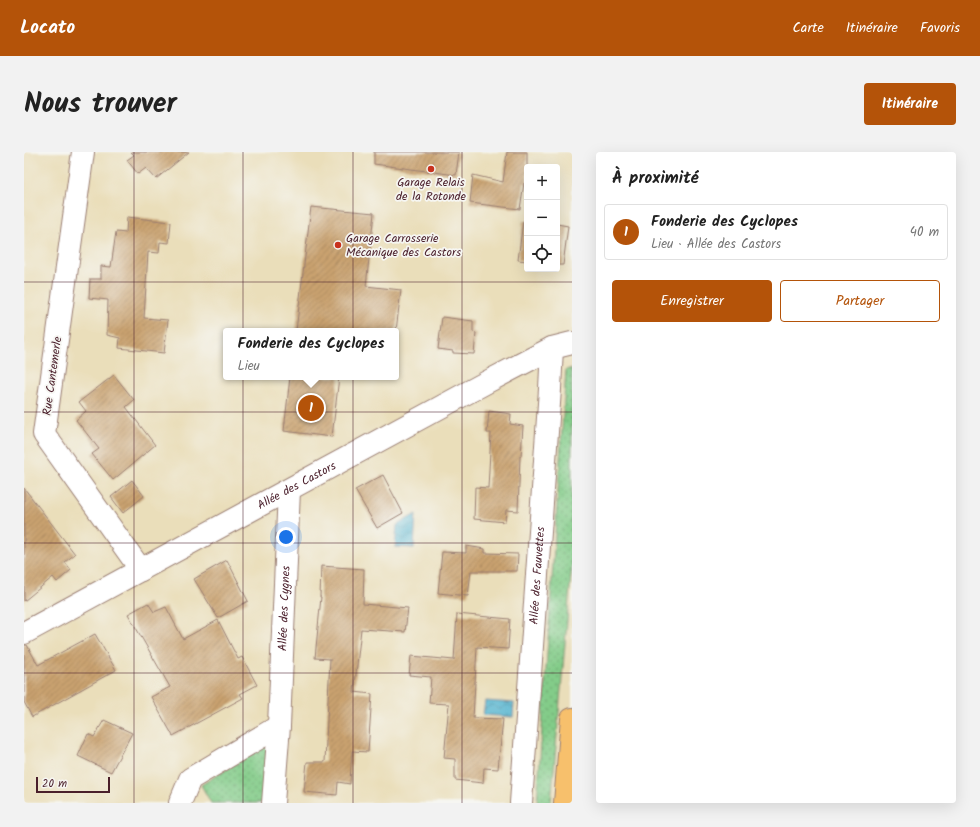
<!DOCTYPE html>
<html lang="fr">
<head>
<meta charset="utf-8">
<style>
  body { margin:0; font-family:Kalam,sans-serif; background:#f2f2f2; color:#222 }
  .controls { position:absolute; right:12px; top:12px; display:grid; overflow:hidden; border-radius:4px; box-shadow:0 4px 16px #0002 }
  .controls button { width:36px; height:36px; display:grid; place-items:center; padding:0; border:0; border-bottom:1px solid #e0e0e0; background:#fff; color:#222; font:20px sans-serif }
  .scale { position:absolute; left:12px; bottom:10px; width:74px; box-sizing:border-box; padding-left:4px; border:2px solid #4a1f2b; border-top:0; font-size:11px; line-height:14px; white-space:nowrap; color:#4a1f2b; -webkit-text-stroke:3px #f6f6f2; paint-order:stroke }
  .you { position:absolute; left:262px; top:385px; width:14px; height:14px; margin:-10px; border:3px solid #fff; border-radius:50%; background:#1a73e8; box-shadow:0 0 0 6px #1a73e833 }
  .badge { display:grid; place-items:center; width:26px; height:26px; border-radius:50%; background:#b45309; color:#fff; font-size:13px; font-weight:700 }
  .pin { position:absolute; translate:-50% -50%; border:2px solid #fff; box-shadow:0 1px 4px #0006 }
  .popup { position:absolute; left:199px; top:176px; width:176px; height:52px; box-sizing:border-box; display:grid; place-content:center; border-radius:4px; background:#fff; filter:drop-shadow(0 1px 3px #0005); font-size:13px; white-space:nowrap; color:#767676 }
  .popup b { font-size:15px; color:#222 }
  .popup::after { content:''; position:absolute; left:50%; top:100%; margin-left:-8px; border:8px solid transparent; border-top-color:#fff }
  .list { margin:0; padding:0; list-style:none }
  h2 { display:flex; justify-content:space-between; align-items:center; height:52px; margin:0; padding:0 16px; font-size:17px }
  h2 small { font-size:13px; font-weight:400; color:#767676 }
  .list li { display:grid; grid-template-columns:26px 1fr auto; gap:12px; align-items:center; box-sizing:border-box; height:56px; margin:0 8px 8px; padding:0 8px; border:1px solid #e0e0e0; border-radius:4px }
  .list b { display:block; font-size:15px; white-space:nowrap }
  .list p { margin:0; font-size:13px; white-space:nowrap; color:#767676 }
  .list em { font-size:13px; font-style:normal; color:#767676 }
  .actions { display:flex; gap:8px; padding:12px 16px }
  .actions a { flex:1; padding:9px 0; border:1px solid #b45309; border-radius:4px; text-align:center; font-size:14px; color:#b45309 }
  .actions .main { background:#b45309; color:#fff }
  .icon { flex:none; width:22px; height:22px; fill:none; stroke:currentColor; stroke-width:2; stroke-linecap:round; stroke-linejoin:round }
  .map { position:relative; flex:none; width:548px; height:651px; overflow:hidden; border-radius:4px }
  header { display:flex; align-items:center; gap:24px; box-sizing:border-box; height:56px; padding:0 20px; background:#b45309; color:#fff }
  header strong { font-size:19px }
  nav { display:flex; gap:22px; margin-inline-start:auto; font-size:14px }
  .intro { display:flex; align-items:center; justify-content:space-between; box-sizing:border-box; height:96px; padding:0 24px }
  h1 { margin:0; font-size:28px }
  .button { padding:10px 18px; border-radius:4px; background:#b45309; color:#fff; font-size:14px; font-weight:700 }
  main { display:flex; gap:24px; padding:0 24px }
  aside { flex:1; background:#fff; border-radius:4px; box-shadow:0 4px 16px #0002 }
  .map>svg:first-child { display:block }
  .grass { fill:url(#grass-dots); stroke:#66765a }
  .water { fill:url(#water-waves); stroke:#4e697d }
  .building { fill:url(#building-hatch) }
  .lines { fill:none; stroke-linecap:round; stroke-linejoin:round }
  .minor-casing { stroke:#9a7e72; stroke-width:24 }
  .primary-casing { stroke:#9a7e72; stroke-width:24 }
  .minor { stroke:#fff; stroke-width:22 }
  .primary { stroke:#f7c06c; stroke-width:22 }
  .grid { fill:none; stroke:#4a1f2b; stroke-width:1; stroke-opacity:0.55 }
  .poi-dot { fill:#c8321e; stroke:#f6f6f2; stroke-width:1.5 }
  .labels { text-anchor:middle; stroke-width:3.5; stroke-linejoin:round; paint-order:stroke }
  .poi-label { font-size:12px; fill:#4a1f2b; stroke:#f6f6f2 }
  .street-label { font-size:12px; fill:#4a1f2b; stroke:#f6f6f2 }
</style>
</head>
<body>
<header>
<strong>Locato</strong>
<nav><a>Carte</a><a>Itinéraire</a><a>Favoris</a></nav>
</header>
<div class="intro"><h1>Nous trouver</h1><a class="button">Itinéraire</a></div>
<main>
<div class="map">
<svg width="548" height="651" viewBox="0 0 548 651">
  <defs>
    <pattern id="grass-dots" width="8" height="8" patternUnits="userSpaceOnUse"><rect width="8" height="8" fill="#83cc89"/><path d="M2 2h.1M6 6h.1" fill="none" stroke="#6da570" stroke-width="1.8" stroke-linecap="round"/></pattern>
    <pattern id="water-waves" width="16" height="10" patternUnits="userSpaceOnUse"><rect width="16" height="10" fill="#51b3cf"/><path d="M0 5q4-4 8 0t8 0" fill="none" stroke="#4591a8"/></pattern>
    <pattern id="building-hatch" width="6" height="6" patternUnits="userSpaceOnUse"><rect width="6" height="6" fill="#c9a270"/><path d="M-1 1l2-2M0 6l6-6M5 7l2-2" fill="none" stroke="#a5835c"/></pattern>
  </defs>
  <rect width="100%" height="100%" fill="#f6f6f2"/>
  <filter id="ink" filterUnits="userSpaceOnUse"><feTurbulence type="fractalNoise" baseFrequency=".025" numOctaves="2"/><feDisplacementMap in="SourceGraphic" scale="8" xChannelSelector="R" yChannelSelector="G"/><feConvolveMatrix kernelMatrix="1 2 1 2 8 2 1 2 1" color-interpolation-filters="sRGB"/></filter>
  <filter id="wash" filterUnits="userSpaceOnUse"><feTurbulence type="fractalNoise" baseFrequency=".012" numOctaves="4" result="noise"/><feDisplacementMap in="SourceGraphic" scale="16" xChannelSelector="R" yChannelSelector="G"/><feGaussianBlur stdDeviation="0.9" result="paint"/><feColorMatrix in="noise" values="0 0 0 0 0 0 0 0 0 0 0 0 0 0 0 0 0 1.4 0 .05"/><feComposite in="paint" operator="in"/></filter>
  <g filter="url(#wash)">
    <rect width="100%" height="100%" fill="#eadeba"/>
    <path class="grass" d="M548 216V412L527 651H513L542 218Z
      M244 592 240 651H187L177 633Z"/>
    <path class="water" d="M392 362 390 396 371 395 373 373Z
      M461 549 490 551 489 565 459 563Z"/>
    <g id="blocks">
      <path class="building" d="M107 0H165L132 27 122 16 114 22 103 8 110 3Z
        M350 0H435L432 23 350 12Z
        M483 0H503V32L500 31 496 57 446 51 449 23 479 30Z
        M287 55 350 61 342 134 377 138 372 179H272Z
        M103 65 147 70 145 91 136 90 135 101 124 100 120 166 144 168 140 201 95 196 96 186 83 183 84 148 65 146 66 127H77V114L87 115 92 80 102 81Z
        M499 69H503V109L494 108Z
        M533 72 544 74 539 113H533Z
        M418 165 449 169V180L452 181 450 202 429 201V199L414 197Z
        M90 223 110 248 102 255 131 293 89 328 68 302 75 297 52 268 62 259 55 250Z
        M266 225H315L308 285 260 279Z
        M465 259 487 262 486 272 499 274 497 304H496L494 359 482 358 481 370 450 367 451 335 464 336 467 281H463Z
        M359 323 379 361 353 376 331 338Z
        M108 328 120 344 99 361 87 345Z
        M0 336 51 402 41 410 47 418 33 430 29 425 0 449Z
        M442 394 461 397V401L494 402 493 419H447L444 444 414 441 418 400 442 401Z
        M203 408 224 449 194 466 170 427Z
        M297 414 340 417 339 452 384 456 381 480 337 477 330 540 348 542 344 600 328 599 326 632 314 630 313 643 280 640 283 610H301L306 507 291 506 297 445H296Z
        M124 451 130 460 142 455 159 487 194 468 214 507 218 505 233 533 216 542 219 546 149 584 127 545 146 535 104 462Z
        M433 462 486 467 484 497 453 495 449 566 479 567 474 617 460 616 459 631 431 628V607L420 606 425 552 405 551 407 525 385 523 387 504 430 508Z
        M71 482 92 518 8 565 0 550V493H3L14 513Z
        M80 568 108 581 87 620 54 604 64 582 70 585Z"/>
    </g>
  </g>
  <g filter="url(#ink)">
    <use href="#blocks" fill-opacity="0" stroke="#9a7e72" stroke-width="1"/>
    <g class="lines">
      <g class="minor-casing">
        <g id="minor">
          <path d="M59 0 20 282 117 418"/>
          <path id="s1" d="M0 481 463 230 528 196 548 191"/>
          <path d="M156 651 166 627 255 574"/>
          <path id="s2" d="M249 651 255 574 265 338"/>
          <path id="s3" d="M497 651 526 237 528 196"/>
        </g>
      </g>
      <g class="primary-casing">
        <path id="primary" d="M541 651 548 567"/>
      </g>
      <use href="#minor" class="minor"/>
      <use href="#primary" class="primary"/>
    </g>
  </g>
  <path class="grid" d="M110 0V651M219 0V651M329 0V651M438 0V651M0 130H548M0 260H548M0 391H548M0 521H548"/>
  <g class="poi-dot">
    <circle cx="407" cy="17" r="4"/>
    <circle cx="314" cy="93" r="4"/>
  </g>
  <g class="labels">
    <g class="poi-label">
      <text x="407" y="34">Garage Relais<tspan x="407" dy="14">de la Rotonde</tspan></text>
      <text x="322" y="90" text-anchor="start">Garage Carrosserie<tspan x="322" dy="14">Mécanique des Castors</tspan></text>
    </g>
    <g class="street-label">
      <text transform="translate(28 224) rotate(-82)" y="4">Rue Cantemerle</text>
      <text dy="4" stroke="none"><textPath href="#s1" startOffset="310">Allée des Castors</textPath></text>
      <text dy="4" stroke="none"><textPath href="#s3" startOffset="228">Allée des Fauvettes</textPath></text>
      <text dy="4" stroke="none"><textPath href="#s2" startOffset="195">Allée des Cygnes</textPath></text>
    </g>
  </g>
</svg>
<div class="controls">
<button>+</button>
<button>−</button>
<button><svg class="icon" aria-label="locate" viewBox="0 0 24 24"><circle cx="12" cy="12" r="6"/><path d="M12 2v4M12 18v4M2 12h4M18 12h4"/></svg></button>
</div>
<div class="scale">20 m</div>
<div class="you"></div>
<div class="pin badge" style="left:287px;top:256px">1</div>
<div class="popup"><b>Fonderie des Cyclopes</b>Lieu</div>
</div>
<aside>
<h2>À proximité<small></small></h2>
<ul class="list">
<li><span class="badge">1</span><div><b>Fonderie des Cyclopes</b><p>Lieu · Allée des Castors</p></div><em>40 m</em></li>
</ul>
<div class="actions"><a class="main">Enregistrer</a><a>Partager</a></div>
</aside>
</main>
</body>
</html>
